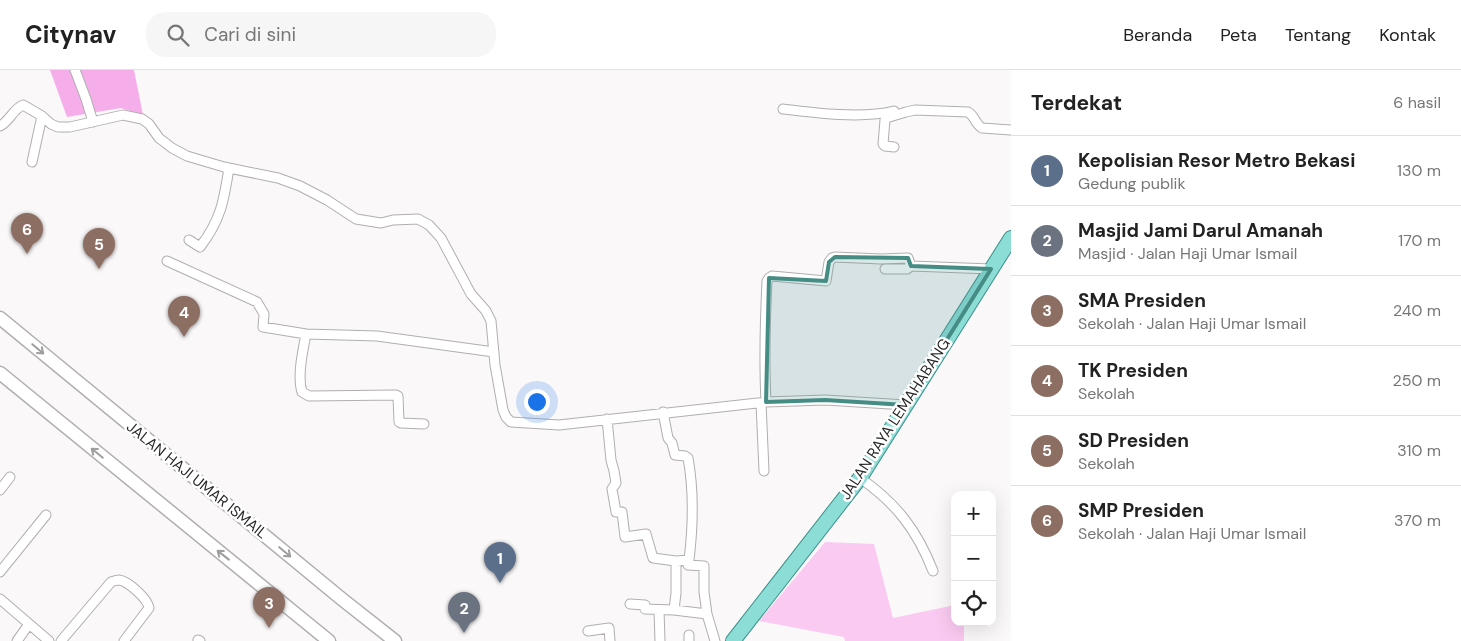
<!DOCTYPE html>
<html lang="id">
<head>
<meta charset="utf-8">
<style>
  body { margin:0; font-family:"DM Sans",sans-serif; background:#f6f6f6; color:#222 }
  .controls { position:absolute; right:15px; bottom:15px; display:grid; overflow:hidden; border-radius:10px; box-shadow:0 5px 20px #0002 }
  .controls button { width:45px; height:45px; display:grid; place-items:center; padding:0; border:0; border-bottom:1px solid #e0e0e0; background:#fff; color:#222; font:25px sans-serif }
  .you { position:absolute; left:536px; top:331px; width:18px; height:18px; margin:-12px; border:4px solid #fff; border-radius:50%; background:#1a73e8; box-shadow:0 0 0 8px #1a73e833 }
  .badge { display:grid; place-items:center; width:32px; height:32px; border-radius:50%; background:#458c85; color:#fff; font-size:16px; font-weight:700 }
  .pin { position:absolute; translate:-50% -41px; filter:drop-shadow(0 1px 2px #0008) }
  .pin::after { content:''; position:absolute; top:26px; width:18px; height:15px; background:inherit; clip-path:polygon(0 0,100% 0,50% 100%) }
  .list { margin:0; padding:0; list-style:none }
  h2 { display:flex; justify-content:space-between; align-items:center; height:65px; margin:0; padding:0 20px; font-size:21px }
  h2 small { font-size:16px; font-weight:400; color:#767676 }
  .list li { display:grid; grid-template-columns:32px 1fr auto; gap:15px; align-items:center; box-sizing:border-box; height:70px; padding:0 20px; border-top:1px solid #e0e0e0 }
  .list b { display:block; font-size:19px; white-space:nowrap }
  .list p { margin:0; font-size:16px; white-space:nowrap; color:#767676 }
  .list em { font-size:16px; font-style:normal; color:#767676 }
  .icon { flex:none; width:28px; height:28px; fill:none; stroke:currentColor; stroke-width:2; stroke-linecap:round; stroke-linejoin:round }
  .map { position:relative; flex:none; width:1011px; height:571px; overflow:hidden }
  header { display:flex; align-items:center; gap:30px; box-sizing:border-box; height:70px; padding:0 25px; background:#fff; border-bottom:1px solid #e0e0e0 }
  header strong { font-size:24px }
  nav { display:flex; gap:28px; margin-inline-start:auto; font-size:18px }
  .search { width:350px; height:45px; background:#f6f6f6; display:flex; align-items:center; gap:12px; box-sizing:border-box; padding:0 18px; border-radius:20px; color:#767676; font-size:19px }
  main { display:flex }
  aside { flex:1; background:#fff }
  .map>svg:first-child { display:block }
  .green { fill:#fbcaf2 }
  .forest { fill:#f6aeea }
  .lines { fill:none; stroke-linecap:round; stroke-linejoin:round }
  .street-casing { stroke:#b1aeb0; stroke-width:11 }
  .secondary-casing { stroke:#b1aeb0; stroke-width:15 }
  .primary-casing { stroke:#398f89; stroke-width:16 }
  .street { stroke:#fff; stroke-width:9 }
  .secondary { stroke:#fff; stroke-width:12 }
  .primary { stroke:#8dddd7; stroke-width:14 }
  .oneway { stroke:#9f9e9f }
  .marked { fill:#458c85; fill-opacity:0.2; stroke:#458c85; stroke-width:4; stroke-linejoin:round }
  .labels { text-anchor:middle; stroke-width:5; stroke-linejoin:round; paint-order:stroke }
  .street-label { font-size:15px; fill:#292829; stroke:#fff }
</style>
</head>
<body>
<header>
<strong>Citynav</strong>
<div class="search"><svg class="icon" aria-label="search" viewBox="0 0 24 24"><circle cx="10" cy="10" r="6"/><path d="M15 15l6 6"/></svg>Cari di sini</div>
<nav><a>Beranda</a><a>Peta</a><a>Tentang</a><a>Kontak</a></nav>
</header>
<main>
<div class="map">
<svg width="1011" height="571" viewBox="0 0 1011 571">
  <rect width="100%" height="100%" fill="#fbf8fa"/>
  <path class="green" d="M825 472 874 474 893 548 955 535V552H964V571H845L844 567 759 551Z"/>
  <path class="forest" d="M50 0H134L143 45 121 38 67 47Z"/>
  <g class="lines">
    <g class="street-casing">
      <path id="street" d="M75 0 86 29 93 52
        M783 39C815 43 862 49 894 41
        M0 56C10 51 13 39 23 35L42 46 51 54 58 57H70L123 45 142 49 149 54 159 68 172 78 187 86 224 97 278 108 300 116 327 130 356 149 381 153 393 150 418 149 429 155 441 168 471 224 486 241 491 251 495 295 503 340 506 347 511 352 559 355 766 332 825 330 906 335
        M894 77 885 76 883 74 885 50 886 48 906 42 915 40 968 42C975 46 975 54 982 58L1011 60
        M32 92 42 46
        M189 170 200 177C221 150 224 130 229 98
        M167 191 257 232 264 244 263 257 306 264 377 266 494 282
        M885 199H907L911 196 991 199
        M306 264C303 280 297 306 302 322L309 326 396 325 398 326 399 352 401 353 424 354
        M766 332C764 292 765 252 767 211L769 208 772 206 826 211 829 192 832 188 835 187 881 189 908 188 911 196
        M761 333 764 401
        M607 349 611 390 614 401 616 413 612 419 616 442H622L625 467 646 464 653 488 676 491 689 490C693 457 694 421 688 388L685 386 675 385 672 373 668 368 663 342
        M860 408C896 433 917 460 933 501
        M0 420 10 407
        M689 490 688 495 704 496V522L707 544 715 571
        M676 491V523L674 540 707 544
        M0 502 46 445
        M0 529 49 571
        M630 534 645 535V539L674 540
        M659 540 660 571
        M588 561 609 558 610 571
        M689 565V571
        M198 570 200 571
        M17 571 29 554
        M61 571 111 512C114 511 116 510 119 510 128 511 148 529 149 538L124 571"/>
    </g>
    <g class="secondary-casing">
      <path id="secondary" d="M0 248 343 530 395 571
        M0 303 329 571"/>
    </g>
    <g class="primary-casing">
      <path id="primary" d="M733 571 860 408 1011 168"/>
    </g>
    <use href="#street" class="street"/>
    <use href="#secondary" class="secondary"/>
    <use href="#primary" class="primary"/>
  </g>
  <defs><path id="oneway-shaft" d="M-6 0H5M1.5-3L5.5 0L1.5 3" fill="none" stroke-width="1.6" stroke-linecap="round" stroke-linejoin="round" transform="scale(1.25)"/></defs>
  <g class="oneway">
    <use href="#oneway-shaft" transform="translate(38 279) rotate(40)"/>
    <use href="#oneway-shaft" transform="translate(97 383) rotate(-141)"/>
    <use href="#oneway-shaft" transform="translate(285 482) rotate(40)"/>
    <use href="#oneway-shaft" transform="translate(223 485) rotate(-142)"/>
  </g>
  <path class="marked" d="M835 187 908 188 911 196 991 199 906 335 825 330 766 332 769 208 826 211 829 192Z"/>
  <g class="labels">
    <g class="street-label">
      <text transform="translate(895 349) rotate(-57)" y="5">JALAN RAYA LEMAHABANG</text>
      <text transform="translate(197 410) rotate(39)" y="5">JALAN HAJI UMAR ISMAIL</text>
    </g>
  </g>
</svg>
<div class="controls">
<button>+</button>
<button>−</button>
<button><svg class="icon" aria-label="locate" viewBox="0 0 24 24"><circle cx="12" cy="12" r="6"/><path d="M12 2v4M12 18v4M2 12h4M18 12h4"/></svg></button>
</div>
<div class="you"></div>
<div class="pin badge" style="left:500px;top:513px;background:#5c6f8a">1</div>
<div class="pin badge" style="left:464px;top:563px;background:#6b7280">2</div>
<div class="pin badge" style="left:269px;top:558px;background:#8d6e63">3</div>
<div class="pin badge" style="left:184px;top:267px;background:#8d6e63">4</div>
<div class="pin badge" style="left:99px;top:199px;background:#8d6e63">5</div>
<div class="pin badge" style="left:27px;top:184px;background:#8d6e63">6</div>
</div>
<aside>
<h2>Terdekat<small>6 hasil</small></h2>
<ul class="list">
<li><span class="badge" style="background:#5c6f8a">1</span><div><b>Kepolisian Resor Metro Bekasi</b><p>Gedung publik</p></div><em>130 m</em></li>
<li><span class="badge" style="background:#6b7280">2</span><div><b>Masjid Jami Darul Amanah</b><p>Masjid · Jalan Haji Umar Ismail</p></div><em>170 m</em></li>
<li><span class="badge" style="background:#8d6e63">3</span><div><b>SMA Presiden</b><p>Sekolah · Jalan Haji Umar Ismail</p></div><em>240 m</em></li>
<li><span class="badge" style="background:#8d6e63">4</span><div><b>TK Presiden</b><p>Sekolah</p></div><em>250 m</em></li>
<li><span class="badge" style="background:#8d6e63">5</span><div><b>SD Presiden</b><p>Sekolah</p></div><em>310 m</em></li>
<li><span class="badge" style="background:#8d6e63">6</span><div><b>SMP Presiden</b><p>Sekolah · Jalan Haji Umar Ismail</p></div><em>370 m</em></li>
</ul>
</aside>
</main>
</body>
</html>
